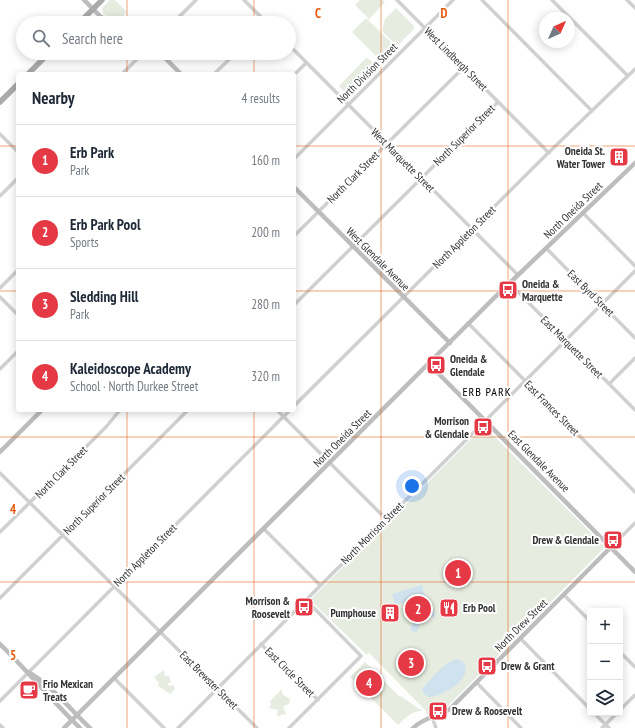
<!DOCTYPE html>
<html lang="en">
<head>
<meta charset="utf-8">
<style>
  body { margin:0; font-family:"PT Sans Narrow",sans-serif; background:#f6f6f7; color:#1f2937 }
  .controls { position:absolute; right:12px; bottom:12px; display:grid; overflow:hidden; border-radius:4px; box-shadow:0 2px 10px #0003 }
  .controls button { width:36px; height:36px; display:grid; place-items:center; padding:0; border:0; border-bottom:1px solid #e0e1e3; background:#fff; color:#1f2937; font:20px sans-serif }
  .compass { position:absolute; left:539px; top:12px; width:36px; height:36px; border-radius:50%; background:#fff; box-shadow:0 2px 10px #0003; rotate:45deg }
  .you { position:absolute; left:412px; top:486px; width:14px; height:14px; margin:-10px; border:3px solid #fff; border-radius:50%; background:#1a73e8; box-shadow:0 0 0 6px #1a73e833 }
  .badge { display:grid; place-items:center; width:26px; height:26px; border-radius:50%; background:#e63946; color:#fff; font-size:13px; font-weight:700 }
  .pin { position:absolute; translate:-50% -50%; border:2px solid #fff; box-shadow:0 1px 4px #0006 }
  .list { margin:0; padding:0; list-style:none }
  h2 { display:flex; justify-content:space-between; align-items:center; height:52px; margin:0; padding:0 16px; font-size:17px }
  h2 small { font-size:13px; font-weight:400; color:#747a83 }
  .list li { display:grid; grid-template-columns:26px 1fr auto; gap:12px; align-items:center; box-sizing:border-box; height:72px; padding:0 16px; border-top:1px solid #e0e1e3 }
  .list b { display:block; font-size:15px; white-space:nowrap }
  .list p { margin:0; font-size:13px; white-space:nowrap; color:#747a83 }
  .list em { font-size:13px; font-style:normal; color:#747a83 }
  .icon { flex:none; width:22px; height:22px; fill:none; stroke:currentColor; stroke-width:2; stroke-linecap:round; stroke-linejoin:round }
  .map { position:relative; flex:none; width:635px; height:728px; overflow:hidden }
  .search { position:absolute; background:#fff; box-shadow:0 2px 10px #0003; left:16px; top:16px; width:280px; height:44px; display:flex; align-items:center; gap:10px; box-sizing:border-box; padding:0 14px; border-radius:22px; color:#747a83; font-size:15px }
  .panel { position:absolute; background:#fff; box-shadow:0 2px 10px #0003; left:16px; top:72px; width:280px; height:340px; border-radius:4px }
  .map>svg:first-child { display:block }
  .green { fill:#e6ecdf }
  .water { fill:#cfe2ee }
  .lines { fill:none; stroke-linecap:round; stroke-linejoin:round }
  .street { stroke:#d0d0d0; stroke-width:3.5 }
  .secondary { stroke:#bdbdbd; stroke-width:4.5 }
  .primary { stroke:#ababab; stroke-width:5.5 }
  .grid { fill:none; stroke:#e8590c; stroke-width:1; stroke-opacity:0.55 }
  .labels { text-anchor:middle; stroke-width:4; stroke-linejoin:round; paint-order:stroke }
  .street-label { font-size:11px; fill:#333; stroke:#fff }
  .poi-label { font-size:11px; font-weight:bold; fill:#333; stroke:#fff; text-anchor:start }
  .neighbourhood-label { font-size:12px; letter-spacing:1px; fill:#000; stroke:#fff }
  .grid-label { font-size:13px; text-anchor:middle; font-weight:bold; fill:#e8590c; stroke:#fff; stroke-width:4; stroke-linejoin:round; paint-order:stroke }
</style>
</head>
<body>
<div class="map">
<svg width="635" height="728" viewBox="0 0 635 728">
  <rect width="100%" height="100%" fill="#fff"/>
  <path class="green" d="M110 0H115L126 11 121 21 111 19 103 14 102 8Z
    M360 0H383L385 2 369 19 355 5Z
    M396 8 414 26 413 30 397 46 382 31 385 19Z
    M366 18 395 46 380 60 352 32Z
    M366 58C371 59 377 65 378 70L350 98 339 86Z
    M484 426 605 547 448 706 444 709 427 715 426 711 369 653 367 655 310 600Z
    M365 662 400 697 401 696 419 709H421V711C412 711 405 718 398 725L350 677Z
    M164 670 165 676H169L171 682 168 684V685L169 686 173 685 175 688 174 690 170 694 158 686 159 683 154 677Z
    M282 689V694L290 699 289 704 283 706 286 715 282 714 279 717 277 715 278 710 269 708 271 705 270 701Z"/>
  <path class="water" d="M422 585 425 597 395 605 392 594Z
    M432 606 435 612 434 618 428 615 423 619 419 620V621L421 623 416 633 410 630 417 612 423 609 428 610Z
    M456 659 462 661C477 677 442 697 429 697 425 696 424 693 422 690 430 679 444 663 456 659Z"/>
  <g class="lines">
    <path class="street" d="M244 0 267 23
      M397 0 549 153
      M482 0 592 111
      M552 0 628 76
      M627 0 635 8
      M173 23 196 0
      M289 45 518 275
      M122 74 143 53
      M214 74 236 53
      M294 75 306 63
      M0 134 18 152
      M294 159 453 0
      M0 196 18 178
      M583 213 635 266
      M294 236 464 67
      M546 248 635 338
      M509 283 635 410
      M0 288 18 270
      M0 297 18 315
      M294 305 498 102
      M468 323 635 492
      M0 369 18 351
      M609 384 635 358
      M294 406 544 157 635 69
      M277 410 386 519
      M0 473 257 728
      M264 529 320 585
      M0 532 106 427 120 410
      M611 547 635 523
      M564 595 590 621
      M0 598 188 410
      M521 639 590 709
      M261 644 318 700
      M620 652 635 667
      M114 678 164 728
      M476 682 521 728
      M0 701 290 410
      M620 710 635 695
      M594 713 609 728
      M432 717 436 728
      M0 725 3 728
      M178 728 635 271
      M289 728 361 656 306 600
      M602 728 617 713"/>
    <path class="secondary" d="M84 0 101 17 112 23
      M160 53 181 74
      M294 187 450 343
      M429 364 635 572
      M0 452 42 410
      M0 644C28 671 52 701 80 728
      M28 672C49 683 72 711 90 728
      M64 728 493 299 635 163
      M413 728C424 717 438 717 450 709L611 547"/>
    <path class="primary" d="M79 23 102 0
      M28 74 49 53
      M0 102 18 84"/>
  </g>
  <path class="grid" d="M127 0V23M254 0V23M381 0V728M508 0V728M127 53V74M254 53V74M0 146H18M294 146H635M0 291H18M294 291H635M127 410V728M254 410V728M0 437H635M0 582H635"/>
  <defs>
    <g id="building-square" transform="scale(1)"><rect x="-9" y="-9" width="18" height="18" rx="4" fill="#e63946" stroke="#fff"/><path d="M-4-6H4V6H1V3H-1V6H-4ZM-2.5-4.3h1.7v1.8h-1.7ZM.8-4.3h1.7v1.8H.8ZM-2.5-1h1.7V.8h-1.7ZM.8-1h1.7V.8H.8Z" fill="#fff"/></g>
    <g id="bus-square" transform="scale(1)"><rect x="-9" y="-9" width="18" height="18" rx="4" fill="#e63946" stroke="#fff"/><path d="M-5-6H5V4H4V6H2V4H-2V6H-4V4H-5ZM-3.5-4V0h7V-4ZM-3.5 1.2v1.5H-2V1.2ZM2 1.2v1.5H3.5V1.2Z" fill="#fff"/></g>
    <g id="restaurant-square" transform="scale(1)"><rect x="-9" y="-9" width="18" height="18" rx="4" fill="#e63946" stroke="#fff"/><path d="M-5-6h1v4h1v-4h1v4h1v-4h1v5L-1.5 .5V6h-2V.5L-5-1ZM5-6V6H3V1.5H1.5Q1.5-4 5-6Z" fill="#fff"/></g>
    <g id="cafe-square" transform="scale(1)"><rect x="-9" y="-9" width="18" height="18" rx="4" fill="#e63946" stroke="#fff"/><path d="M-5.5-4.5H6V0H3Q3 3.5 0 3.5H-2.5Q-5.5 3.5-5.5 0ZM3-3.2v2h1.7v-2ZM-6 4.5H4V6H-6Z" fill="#fff"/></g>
  </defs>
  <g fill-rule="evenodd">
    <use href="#building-square" x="619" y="157"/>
    <use href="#bus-square" x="508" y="290"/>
    <use href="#bus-square" x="436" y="365"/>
    <use href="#bus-square" x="483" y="427"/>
    <use href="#bus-square" x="613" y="540"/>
    <use href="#bus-square" x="304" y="607"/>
    <use href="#restaurant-square" x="449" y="608"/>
    <use href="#building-square" x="390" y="613"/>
    <use href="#bus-square" x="487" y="666"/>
    <use href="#cafe-square" x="29" y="690"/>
    <use href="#bus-square" x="438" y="711"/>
  </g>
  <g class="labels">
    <g class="street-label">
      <text transform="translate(456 59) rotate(45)" y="4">West Lindbergh Street</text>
      <text transform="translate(367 73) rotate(-45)" y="4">North Division Street</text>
      <text transform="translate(464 135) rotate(-45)" y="4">North Superior Street</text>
      <text transform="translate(403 160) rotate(45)" y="4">West Marquette Street</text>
      <text transform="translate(353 177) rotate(-45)" y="4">North Clark Street</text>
      <text transform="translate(573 210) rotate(-44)" y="4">North Oneida Street</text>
      <text transform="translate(464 237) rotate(-45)" y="4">North Appleton Street</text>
      <text transform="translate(378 259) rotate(45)" y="4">West Glendale Avenue</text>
      <text transform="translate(591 293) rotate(45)" y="4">East Byrd Street</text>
      <text transform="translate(572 347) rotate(45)" y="4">East Marquette Street</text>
      <text transform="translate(552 408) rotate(45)" y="4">East Frances Street</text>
      <text transform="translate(342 438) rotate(-45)" y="4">North Oneida Street</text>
      <text transform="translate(539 461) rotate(45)" y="4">East Glendale Avenue</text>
      <text transform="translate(61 472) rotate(-45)" y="4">North Clark Street</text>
      <text transform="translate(94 504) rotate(-45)" y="4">North Superior Street</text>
      <text transform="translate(372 533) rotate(-45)" y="4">North Morrison Street</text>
      <text transform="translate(145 555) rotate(-45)" y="4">North Appleton Street</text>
      <text transform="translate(521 625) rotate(-45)" y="4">North Drew Street</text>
      <text transform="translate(290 672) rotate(45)" y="4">East Circle Street</text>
      <text transform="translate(209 680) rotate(45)" y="4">East Brewster Street</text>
    </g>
    <g class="poi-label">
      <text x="605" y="155" text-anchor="end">Oneida St.<tspan x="605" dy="13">Water Tower</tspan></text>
      <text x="522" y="288">Oneida &amp;<tspan x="522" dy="13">Marquette</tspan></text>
      <text x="450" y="363">Oneida &amp;<tspan x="450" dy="13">Glendale</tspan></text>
      <text x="469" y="425" text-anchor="end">Morrison<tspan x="469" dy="13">&amp; Glendale</tspan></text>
      <text x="599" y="544" text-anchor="end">Drew &amp; Glendale</text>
      <text x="290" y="605" text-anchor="end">Morrison &amp;<tspan x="290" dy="13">Roosevelt</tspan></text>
      <text x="463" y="612">Erb Pool</text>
      <text x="376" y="617" text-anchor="end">Pumphouse</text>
      <text x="501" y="670">Drew &amp; Grant</text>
      <text x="43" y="688">Frio Mexican<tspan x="43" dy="13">Treats</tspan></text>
      <text x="452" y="715">Drew &amp; Roosevelt</text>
    </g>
    <g class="neighbourhood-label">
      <text x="487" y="396">ERB PARK</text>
    </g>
  </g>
  <g class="grid-label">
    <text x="318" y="18">C</text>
    <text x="444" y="18">D</text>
    <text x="13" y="514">4</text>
    <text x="13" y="660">5</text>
  </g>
</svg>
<div class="controls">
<button>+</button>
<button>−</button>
<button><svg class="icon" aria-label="layers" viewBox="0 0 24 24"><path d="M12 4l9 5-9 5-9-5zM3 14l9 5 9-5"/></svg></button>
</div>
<svg class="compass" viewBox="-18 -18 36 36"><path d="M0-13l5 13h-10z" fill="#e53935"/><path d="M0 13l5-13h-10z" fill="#747a83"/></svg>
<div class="you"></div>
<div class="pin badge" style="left:458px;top:573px">1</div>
<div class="pin badge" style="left:418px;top:609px">2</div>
<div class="pin badge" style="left:411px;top:663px">3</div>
<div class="pin badge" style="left:369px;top:683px">4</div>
<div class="search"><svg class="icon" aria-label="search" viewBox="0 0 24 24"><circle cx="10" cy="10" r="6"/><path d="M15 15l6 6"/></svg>Search here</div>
<section class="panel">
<h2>Nearby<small>4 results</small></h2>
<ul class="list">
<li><span class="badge">1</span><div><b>Erb Park</b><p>Park</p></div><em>160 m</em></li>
<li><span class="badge">2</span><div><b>Erb Park Pool</b><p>Sports</p></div><em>200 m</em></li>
<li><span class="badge">3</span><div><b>Sledding Hill</b><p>Park</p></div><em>280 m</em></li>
<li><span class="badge">4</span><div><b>Kaleidoscope Academy</b><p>School · North Durkee Street</p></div><em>320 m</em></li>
</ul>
</section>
</div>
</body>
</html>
